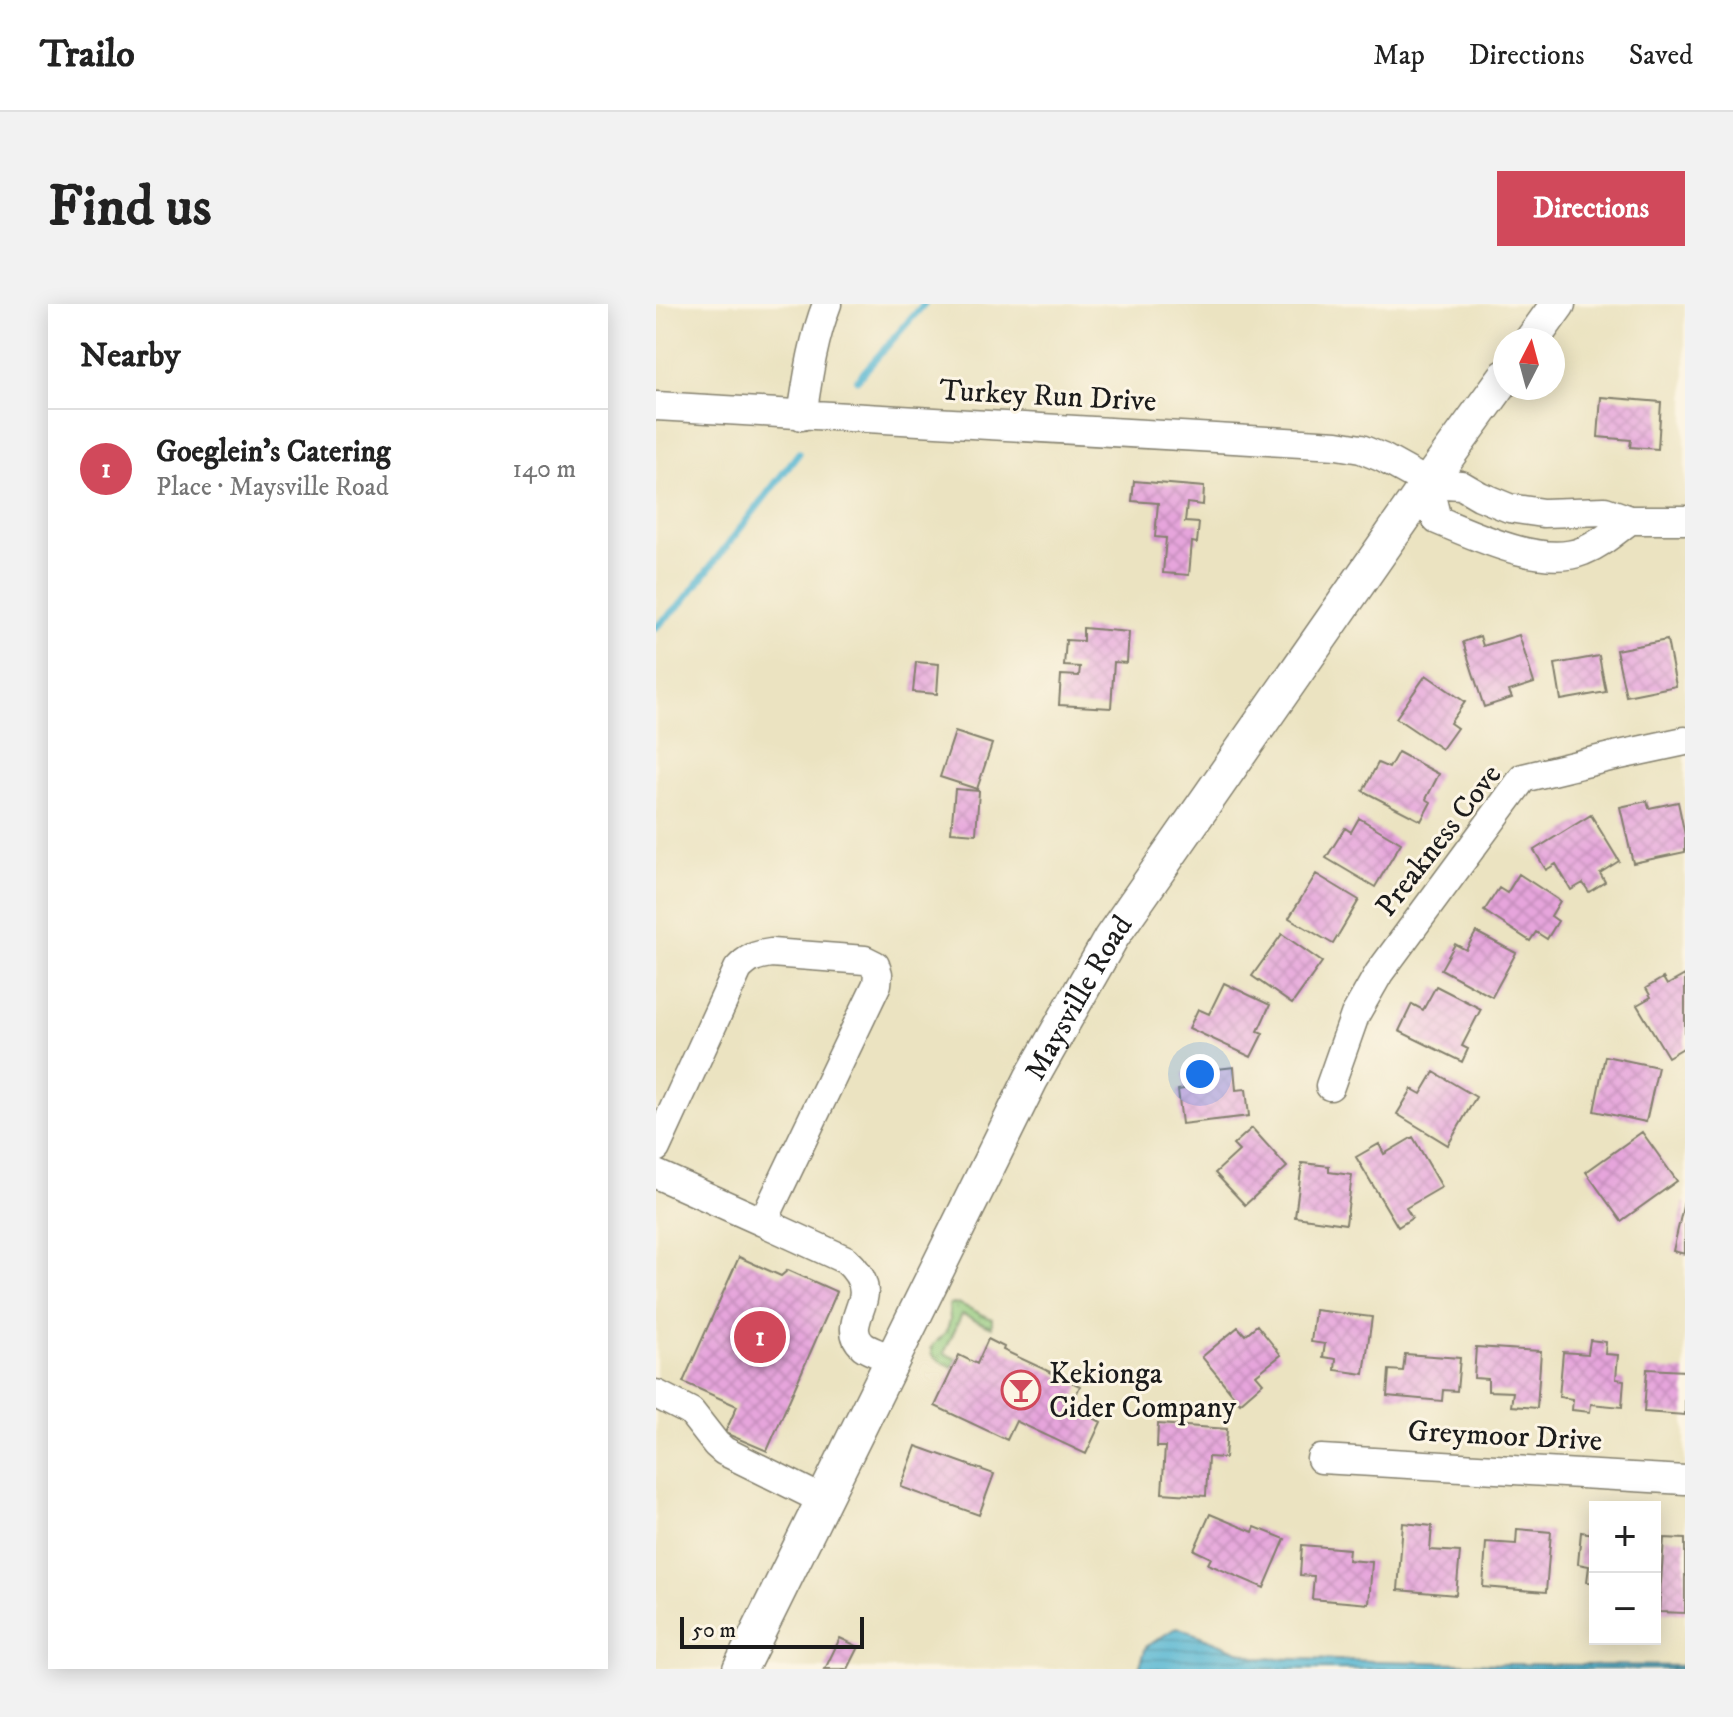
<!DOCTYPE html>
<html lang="en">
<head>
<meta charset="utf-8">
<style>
  body { margin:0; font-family:"IM FELL DW Pica",serif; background:#f2f2f2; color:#222 }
  .controls { position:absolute; right:24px; bottom:24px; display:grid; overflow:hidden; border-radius:0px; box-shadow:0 4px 20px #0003 }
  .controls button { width:72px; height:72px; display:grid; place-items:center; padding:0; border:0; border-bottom:2px solid #e0e0e0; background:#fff; color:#222; font:40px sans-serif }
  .compass { position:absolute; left:837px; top:24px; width:72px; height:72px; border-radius:50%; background:#fff; box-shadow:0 4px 20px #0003; rotate:6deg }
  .scale { position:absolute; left:24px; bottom:20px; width:184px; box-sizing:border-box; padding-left:8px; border:4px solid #1c1c1c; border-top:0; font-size:22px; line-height:28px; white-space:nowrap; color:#1c1c1c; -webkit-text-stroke:6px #fcf5e5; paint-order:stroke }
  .you { position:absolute; left:544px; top:770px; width:28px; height:28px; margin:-20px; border:6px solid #fff; border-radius:50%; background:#1a73e8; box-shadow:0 0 0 12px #1a73e833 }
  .badge { display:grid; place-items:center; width:52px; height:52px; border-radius:50%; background:#d1495b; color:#fff; font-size:26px; font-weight:700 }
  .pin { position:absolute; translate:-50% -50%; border:4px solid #fff; box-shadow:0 2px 8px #0006 }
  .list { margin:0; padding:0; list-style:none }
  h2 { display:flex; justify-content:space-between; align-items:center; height:104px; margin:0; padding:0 32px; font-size:34px }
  h2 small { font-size:26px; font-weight:400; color:#767676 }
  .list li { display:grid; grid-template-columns:52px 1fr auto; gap:24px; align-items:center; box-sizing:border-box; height:120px; padding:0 32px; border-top:2px solid #e0e0e0 }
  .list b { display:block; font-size:30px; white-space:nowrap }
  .list p { margin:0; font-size:26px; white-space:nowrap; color:#767676 }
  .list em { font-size:26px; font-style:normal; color:#767676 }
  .map { position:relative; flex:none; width:1029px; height:1365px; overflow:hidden; border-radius:0px }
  header { display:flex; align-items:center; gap:48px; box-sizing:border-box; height:112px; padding:0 40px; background:#fff; border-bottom:2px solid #e0e0e0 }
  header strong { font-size:38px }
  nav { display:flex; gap:44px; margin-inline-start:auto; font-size:28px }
  .intro { display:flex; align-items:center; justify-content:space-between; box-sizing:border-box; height:192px; padding:0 48px }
  h1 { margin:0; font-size:56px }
  .button { padding:20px 36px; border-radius:0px; background:#d1495b; color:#fff; font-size:28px; font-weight:700 }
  main { display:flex; gap:48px; padding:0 48px }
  aside { flex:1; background:#fff; border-radius:0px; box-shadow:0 4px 20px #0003 }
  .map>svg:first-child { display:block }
  .garden { fill:url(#garden-dots); stroke:#56724c; stroke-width:2 }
  .water { fill:url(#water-rules); stroke:#386977; stroke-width:2 }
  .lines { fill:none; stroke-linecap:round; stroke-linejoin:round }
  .stream { stroke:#54b6d2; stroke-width:7 }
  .building { fill:url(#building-cross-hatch) }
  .minor-casing { stroke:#84806e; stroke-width:31 }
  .major-casing { stroke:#84806e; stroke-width:37 }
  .minor { stroke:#fff; stroke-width:28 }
  .major { stroke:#fff; stroke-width:34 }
  .labels { text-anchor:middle; stroke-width:6; stroke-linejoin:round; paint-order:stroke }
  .street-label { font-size:30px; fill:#1c1c1c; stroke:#fcf5e5 }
  .poi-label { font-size:30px; fill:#1c1c1c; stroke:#fcf5e5; text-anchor:start }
</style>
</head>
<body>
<header>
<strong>Trailo</strong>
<nav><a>Map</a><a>Directions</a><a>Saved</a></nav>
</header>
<div class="intro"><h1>Find us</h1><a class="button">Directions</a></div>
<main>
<aside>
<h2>Nearby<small></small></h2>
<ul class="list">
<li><span class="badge">1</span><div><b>Goeglein's Catering</b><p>Place · Maysville Road</p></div><em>140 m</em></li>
</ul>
</aside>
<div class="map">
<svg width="1029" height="1365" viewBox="0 0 1029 1365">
  <defs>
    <pattern id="garden-dots" width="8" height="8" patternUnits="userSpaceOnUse" patternTransform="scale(2)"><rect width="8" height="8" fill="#91c97c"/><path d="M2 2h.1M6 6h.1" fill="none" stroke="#7cac6b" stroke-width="1.8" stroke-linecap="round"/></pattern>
    <pattern id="water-rules" width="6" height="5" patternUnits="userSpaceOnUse" patternTransform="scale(2)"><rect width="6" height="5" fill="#54b6d2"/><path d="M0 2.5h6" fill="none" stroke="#4593aa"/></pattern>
    <pattern id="building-cross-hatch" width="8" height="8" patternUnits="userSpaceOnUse" patternTransform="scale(2)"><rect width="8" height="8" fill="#e6a5dc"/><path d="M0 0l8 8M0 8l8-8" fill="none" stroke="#c58dbc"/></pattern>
  </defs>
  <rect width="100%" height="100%" fill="#fcf5e5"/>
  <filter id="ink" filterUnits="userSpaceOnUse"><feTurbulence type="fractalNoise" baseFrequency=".0125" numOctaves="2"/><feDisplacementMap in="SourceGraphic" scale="16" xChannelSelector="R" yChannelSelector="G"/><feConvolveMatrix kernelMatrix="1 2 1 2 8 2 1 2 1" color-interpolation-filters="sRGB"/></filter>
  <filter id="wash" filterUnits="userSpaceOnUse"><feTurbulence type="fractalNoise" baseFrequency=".006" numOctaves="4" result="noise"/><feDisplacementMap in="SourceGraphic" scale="32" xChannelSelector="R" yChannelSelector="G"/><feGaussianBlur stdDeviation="1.8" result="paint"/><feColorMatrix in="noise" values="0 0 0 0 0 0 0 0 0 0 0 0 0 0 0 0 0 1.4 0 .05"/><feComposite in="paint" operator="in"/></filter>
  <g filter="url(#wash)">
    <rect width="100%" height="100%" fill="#ebe3c1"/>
    <path class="garden" d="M295 1000H304L336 1015V1023L306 1010 288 1049 301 1055 297 1064C251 1041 290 1043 294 1016 294 1011 293 1007 293 1002Z"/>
    <path class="water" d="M521 1323 601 1354 845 1360 1029 1362V1365H483L490 1343Z"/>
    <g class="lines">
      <path class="stream" d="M201 76 268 0
        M0 323 27 298 143 149"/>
    </g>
    <g id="blocks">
      <path class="building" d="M945 93 1005 98 1002 145 974 143 975 136 942 133Z
        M478 177 548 183 547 201 531 199 529 218 543 219 541 239 536 238 533 271 507 269 510 234 499 233 502 199 476 197Z
        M427 324 473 328 471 359 458 358 455 404 403 401 405 371 423 372 424 363 408 362 410 336 427 337Z
        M863 331 878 379 853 387 856 394 828 403 807 338 824 332 827 342Z
        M1011 336 1020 382 970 392 960 346Z
        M943 352 950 388 905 396 899 360Z
        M260 358 283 360 281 390 257 388Z
        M770 371 809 398 794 419 801 424 786 445 740 414Z
        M299 428 336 440 321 485 284 473Z
        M742 448 783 470 770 495 775 498 765 517 707 487 722 459 733 464Z
        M299 485 323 487 320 530 295 528Z
        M991 497 993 504 1022 498 1029 531V548L977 559 964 503Z
        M935 511 963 557 944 569 949 578 933 588 927 579 915 586 900 560 890 566 878 546Z
        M703 514 745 539 719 583 670 554 689 524 695 528Z
        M660 570 703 596 677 640 633 614Z
        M863 570 904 597 895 612 902 617 891 635 880 628 874 637 828 607 843 584 851 589Z
        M820 628 860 649 836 693 785 665 799 640 810 646Z
        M626 630 666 658 636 700 596 672Z
        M1029 671V743L1012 753 981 701 995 693 990 684 1007 674 1011 681Z
        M568 679 614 701 602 727 607 729 595 753 533 724 542 705 553 710Z
        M780 682 825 705 806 742 812 745 806 758 743 727 756 700 767 706Z
        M949 752 1002 763 990 818 938 807Z
        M578 763 580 786 590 785 593 812 526 820 522 786 528 785 527 769Z
        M778 768 820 793 792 841 741 810 756 785 765 790Z
        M596 824 631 863 589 901 559 869 583 847 577 841Z
        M986 828 1021 877 965 917 930 868Z
        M757 833 786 883 750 904 756 914 742 923 700 853 723 840 728 850Z
        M646 859 673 862V868L696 871 690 920 639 913Z
        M1028 898H1029V950L1017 947Z
        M83 953 125 972 132 966 181 988 111 1147 69 1129 81 1102 27 1078Z
        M659 1006 716 1013 708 1070 679 1066 680 1055 667 1053 669 1040 655 1038Z
        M601 1021 625 1051 600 1071 607 1079 584 1099 546 1053 582 1023 589 1031Z
        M332 1035 348 1043 347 1046 424 1082 415 1102 445 1118 430 1150 360 1117 351 1136 279 1102 303 1051 321 1060Z
        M934 1036 950 1038 949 1050 962 1051 960 1075 968 1076 966 1103 935 1100 934 1108 916 1106 917 1095 903 1093 907 1048 932 1050Z
        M820 1043 885 1047 881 1104 855 1102 857 1088 832 1087V1075L818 1074Z
        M749 1050 804 1054 801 1087 787 1086 786 1097 731 1092 733 1066 747 1067Z
        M991 1065 1029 1067V1111L988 1108Z
        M502 1120 571 1125 569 1154 552 1153 550 1192 506 1189 509 1143H501Z
        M260 1142 338 1170 323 1211 245 1183Z
        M554 1210 597 1228 599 1223 629 1235 608 1284 552 1260 555 1254 538 1246Z
        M747 1219 776 1222 774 1246 804 1248 800 1291 742 1286Z
        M861 1225 895 1228 890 1288 827 1283 830 1238 860 1240Z
        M925 1228 939 1230V1279L931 1278 933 1262 922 1260Z
        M1008 1234 1029 1235V1309L1003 1308Z
        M646 1241 693 1245 692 1256 716 1258 713 1300 656 1295 658 1272 644 1271Z
        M184 1334 203 1343 192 1365H169Z"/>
    </g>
  </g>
  <g filter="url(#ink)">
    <use href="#blocks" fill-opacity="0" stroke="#84806e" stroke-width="2"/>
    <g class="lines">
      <g class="minor-casing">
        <path id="minor" d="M0 102 681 141 705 145 727 154 772 179 805 181 824 192 853 204 887 209 949 207 974 216H1029
          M146 112C152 73 157 36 171 0
          M772 179 781 216C820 232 886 264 927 247 945 240 959 227 974 216
          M674 782 699 711 723 669 867 474 954 453 1029 437
          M0 844 82 665C92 654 100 651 115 649L209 656 219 661 222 670 221 680 107 918 190 956C201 966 211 979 207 995 203 1011 191 1028 207 1042 215 1048 228 1051 236 1055
          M0 870 107 918
          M0 1090 35 1108 60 1140 68 1147 167 1196
          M665 1155 1029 1176"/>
      </g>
      <g class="major-casing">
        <g id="major">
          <path d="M876 36 902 0"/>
          <path id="s1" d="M84 1365 375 775 455 634 772 179 849 73"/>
        </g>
      </g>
      <use href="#minor" class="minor"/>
      <use href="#major" class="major"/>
    </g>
  </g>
  <defs>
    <g id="bar-ring" transform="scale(2)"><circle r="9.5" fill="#fcf5e5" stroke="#d1495b" stroke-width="1.5"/><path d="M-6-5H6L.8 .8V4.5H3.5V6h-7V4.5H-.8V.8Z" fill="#d1495b"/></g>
  </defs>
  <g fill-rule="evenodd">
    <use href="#bar-ring" x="365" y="1086"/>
  </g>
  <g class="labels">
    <g class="street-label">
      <text transform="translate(392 91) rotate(3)" y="10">Turkey Run Drive</text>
      <text transform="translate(782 536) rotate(-52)" y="10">Preakness Cove</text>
      <text dy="10" stroke="none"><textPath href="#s1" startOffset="752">Maysville Road</textPath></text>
      <text transform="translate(849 1131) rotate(3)" y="10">Greymoor Drive</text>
    </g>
    <g class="poi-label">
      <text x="393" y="1079">Kekionga<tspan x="393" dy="34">Cider Company</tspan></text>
    </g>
  </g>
</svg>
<div class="controls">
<button>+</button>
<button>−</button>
</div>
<svg class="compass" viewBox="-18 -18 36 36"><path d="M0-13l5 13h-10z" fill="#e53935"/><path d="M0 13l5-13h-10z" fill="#767676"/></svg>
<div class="scale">50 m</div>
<div class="you"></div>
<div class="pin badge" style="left:104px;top:1033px">1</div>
</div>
</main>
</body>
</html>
